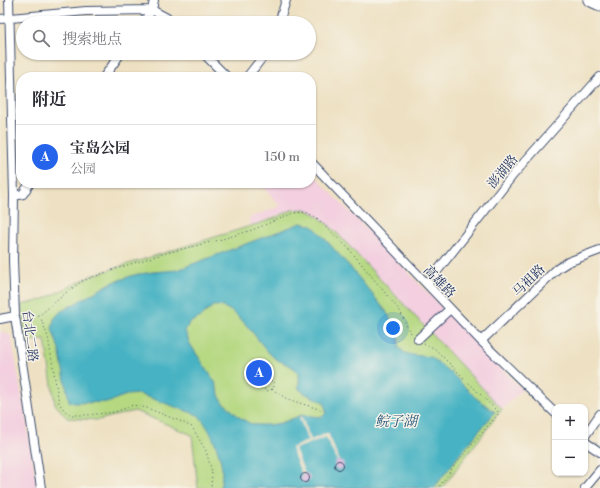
<!DOCTYPE html>
<html lang="zh">
<head>
<meta charset="utf-8">
<style>
  body { margin:0; font-family:"Libre Bodoni","Noto Serif SC",serif; background:#f7f7f7; color:#2b2b33 }
  .controls { position:absolute; right:12px; bottom:12px; display:grid; overflow:hidden; border-radius:8px; box-shadow:0 1px 3px #0004 }
  .controls button { width:36px; height:36px; display:grid; place-items:center; padding:0; border:0; border-bottom:1px solid #e1e1e2; background:#fff; color:#2b2b33; font:20px sans-serif }
  .you { position:absolute; left:393px; top:328px; width:14px; height:14px; margin:-10px; border:3px solid #fff; border-radius:50%; background:#1a73e8; box-shadow:0 0 0 6px #1a73e833 }
  .badge { display:grid; place-items:center; width:26px; height:26px; border-radius:50%; background:#2563eb; color:#fff; font-size:13px; font-weight:700 }
  .pin { position:absolute; translate:-50% -50%; border:2px solid #fff; box-shadow:0 1px 4px #0006 }
  .list { margin:0; padding:0; list-style:none }
  h2 { display:flex; justify-content:space-between; align-items:center; height:52px; margin:0; padding:0 16px; font-size:17px }
  h2 small { font-size:13px; font-weight:400; color:#7c7c81 }
  .list li { display:grid; grid-template-columns:26px 1fr auto; gap:12px; align-items:center; box-sizing:border-box; height:64px; padding:0 16px; border-top:1px solid #e1e1e2 }
  .list b { display:block; font-size:15px; white-space:nowrap }
  .list p { margin:0; font-size:13px; white-space:nowrap; color:#7c7c81 }
  .list em { font-size:13px; font-style:normal; color:#7c7c81 }
  .icon { flex:none; width:22px; height:22px; fill:none; stroke:currentColor; stroke-width:2; stroke-linecap:round; stroke-linejoin:round }
  .map { position:relative; flex:none; width:600px; height:488px; overflow:hidden }
  .search { position:absolute; background:#fff; box-shadow:0 1px 3px #0004; left:16px; top:16px; width:300px; height:44px; display:flex; align-items:center; gap:10px; box-sizing:border-box; padding:0 14px; border-radius:22px; color:#7c7c81; font-size:15px }
  .panel { position:absolute; background:#fff; box-shadow:0 1px 3px #0004; left:16px; top:72px; width:300px; height:116px; border-radius:16px }
  .map>svg:first-child { display:block }
  .built { fill:#f3cfdf }
  .green { fill:#b5d881; stroke:#688470 }
  .water { fill:#46b2c3; stroke:#307090; fill-rule:evenodd }
  .pier { fill:#eee1c3 }
  .building { fill:#d8b2de }
  .lines { fill:none; stroke-linecap:round; stroke-linejoin:round }
  .minor-casing { stroke:#3b4a6d; stroke-width:10 }
  .major-casing { stroke:#3b4a6d; stroke-width:13 }
  .path { stroke:#3b4a6d; stroke-width:1; stroke-dasharray:1 3; stroke-linecap:butt }
  .minor { stroke:#fff; stroke-width:8 }
  .major { stroke:#fff; stroke-width:11 }
  .labels { text-anchor:middle; stroke-width:3; stroke-linejoin:round; paint-order:stroke }
  .street-label { font-size:13px; fill:#1b2f5e; stroke:#f7f3e8 }
  .water-label { font-size:14px; font-style:italic; fill:#28567c; stroke:#f7f3e8 }
</style>
</head>
<body>
<div class="map">
<svg width="600" height="488" viewBox="0 0 600 488">
  <rect width="100%" height="100%" fill="#f7f3e8"/>
  <filter id="ink" filterUnits="userSpaceOnUse"><feTurbulence type="fractalNoise" baseFrequency=".025" numOctaves="2"/><feDisplacementMap in="SourceGraphic" scale="8" xChannelSelector="R" yChannelSelector="G"/><feConvolveMatrix kernelMatrix="1 2 1 2 8 2 1 2 1" color-interpolation-filters="sRGB"/></filter>
  <filter id="wash" filterUnits="userSpaceOnUse"><feTurbulence type="fractalNoise" baseFrequency=".012" numOctaves="4" result="noise"/><feDisplacementMap in="SourceGraphic" scale="16" xChannelSelector="R" yChannelSelector="G"/><feGaussianBlur stdDeviation="0.9" result="paint"/><feColorMatrix in="noise" values="0 0 0 0 0 0 0 0 0 0 0 0 0 0 0 0 0 1.4 0 .05"/><feComposite in="paint" operator="in"/></filter>
  <g filter="url(#wash)">
    <rect width="100%" height="100%" fill="#eee1c3"/>
    <path class="built" d="M311 172 522 390 502 409 335 231 292 210 250 226 249 218 281 206 258 183H311Z
      M0 331 11 336 26 419 37 488H0Z"/>
    <path class="green" d="M305 209 317 215 335 231 502 409 442 488H198L192 435 135 411 98 420 67 418 55 404 45 340 26 341 21 305 42 300 93 275 273 219 292 210Z"/>
    <path class="water" d="M301 223 311 225 318 231 351 268 386 311 398 334 399 348 405 353 412 355 431 357 453 375 476 398 495 412 460 454 434 488H220C221 483 222 478 222 472 222 456 210 427 198 415L139 394 127 395 118 398 110 402 74 403 69 401 59 349 52 329 54 319 60 312 111 283 134 275 153 272 177 270ZM213 306C237 303 257 342 273 357 280 363 291 364 297 371 301 376 298 383 299 389 308 397 319 398 325 404L326 413 322 417 302 415 281 423 269 425H257L249 423 239 417 221 400 215 382 190 344 185 331 189 323 199 318Z"/>
    <path class="pier" d="M301 416 311 440 328 433 339 460 337 461 326 437 295 449 305 474 302 475 291 448 308 441 299 417Z"/>
    <g id="blocks">
      <path class="building" d="M334.5 465a4.5 4.5 0 1 1 9 0a4.5 4.5 0 1 1-9 0Z
        M300.5 478a4.5 4.5 0 1 1 9 0a4.5 4.5 0 1 1-9 0Z"/>
    </g>
  </g>
  <g filter="url(#ink)">
    <use href="#blocks" fill-opacity="0" stroke="#3b4a6d" stroke-width="1"/>
    <g class="lines">
      <g class="minor-casing">
        <path id="minor" d="M9 0 14 196 13 260 15 316 41 488
          M0 19 86 11 152 10 167 18 173 23
          M143 23 152 10 154 0
          M279 23 286 0
          M203 53 227 77
          M104 77 121 53
          M247 77 266 53
          M311 162 481 341 555 413
          M14 196 23 194 30 183
          M427 284 513 175 600 77
          M0 319 15 316
          M418 339 450 309
          M481 341 557 269 568 262 600 250
          M585 436 600 414
          M585 442 600 452
          M585 488 600 470"/>
      </g>
      <g class="major-casing">
        <path id="major" d="M589 0 600 5"/>
      </g>
      <path class="path" d="M22 316 40 315 67 292 82 281 121 267 166 253 219 240 252 230 294 213 306 212 317 218 350 250 400 311 408 329 412 334
        M40 316 48 337 59 403 65 411 71 415H88L115 412 133 405 147 408 182 422 192 427 206 451 212 472 211 488
        M424 344 434 348 499 413 454 466 438 488
        M248 376a10 10 0 1 1 20 0a10 10 0 1 1-20 0Z
        M263 385 264 389 267 391 273 389 274 386V382L268 379
        M272 389 287 399 325 411"/>
      <use href="#minor" class="minor"/>
      <use href="#major" class="major"/>
    </g>
  </g>
  <g class="labels">
    <g class="street-label">
      <text transform="translate(502 171) rotate(-50)" y="5">澎湖路</text>
      <text transform="translate(528 280) rotate(-44)" y="5">马祖路</text>
      <text transform="translate(440 281) rotate(46)" y="5">高雄路</text>
      <text transform="translate(31 336) rotate(83)" y="5">台北二路</text>
    </g>
    <g class="water-label">
      <text x="396" y="426">鲩子湖</text>
    </g>
  </g>
</svg>
<div class="controls">
<button>+</button>
<button>−</button>
</div>
<div class="you"></div>
<div class="pin badge" style="left:259px;top:373px">A</div>
<div class="search"><svg class="icon" aria-label="search" viewBox="0 0 24 24"><circle cx="10" cy="10" r="6"/><path d="M15 15l6 6"/></svg>搜索地点</div>
<section class="panel">
<h2>附近<small></small></h2>
<ul class="list">
<li><span class="badge">A</span><div><b>宝岛公园</b><p>公园</p></div><em>150 m</em></li>
</ul>
</section>
</div>
</body>
</html>
